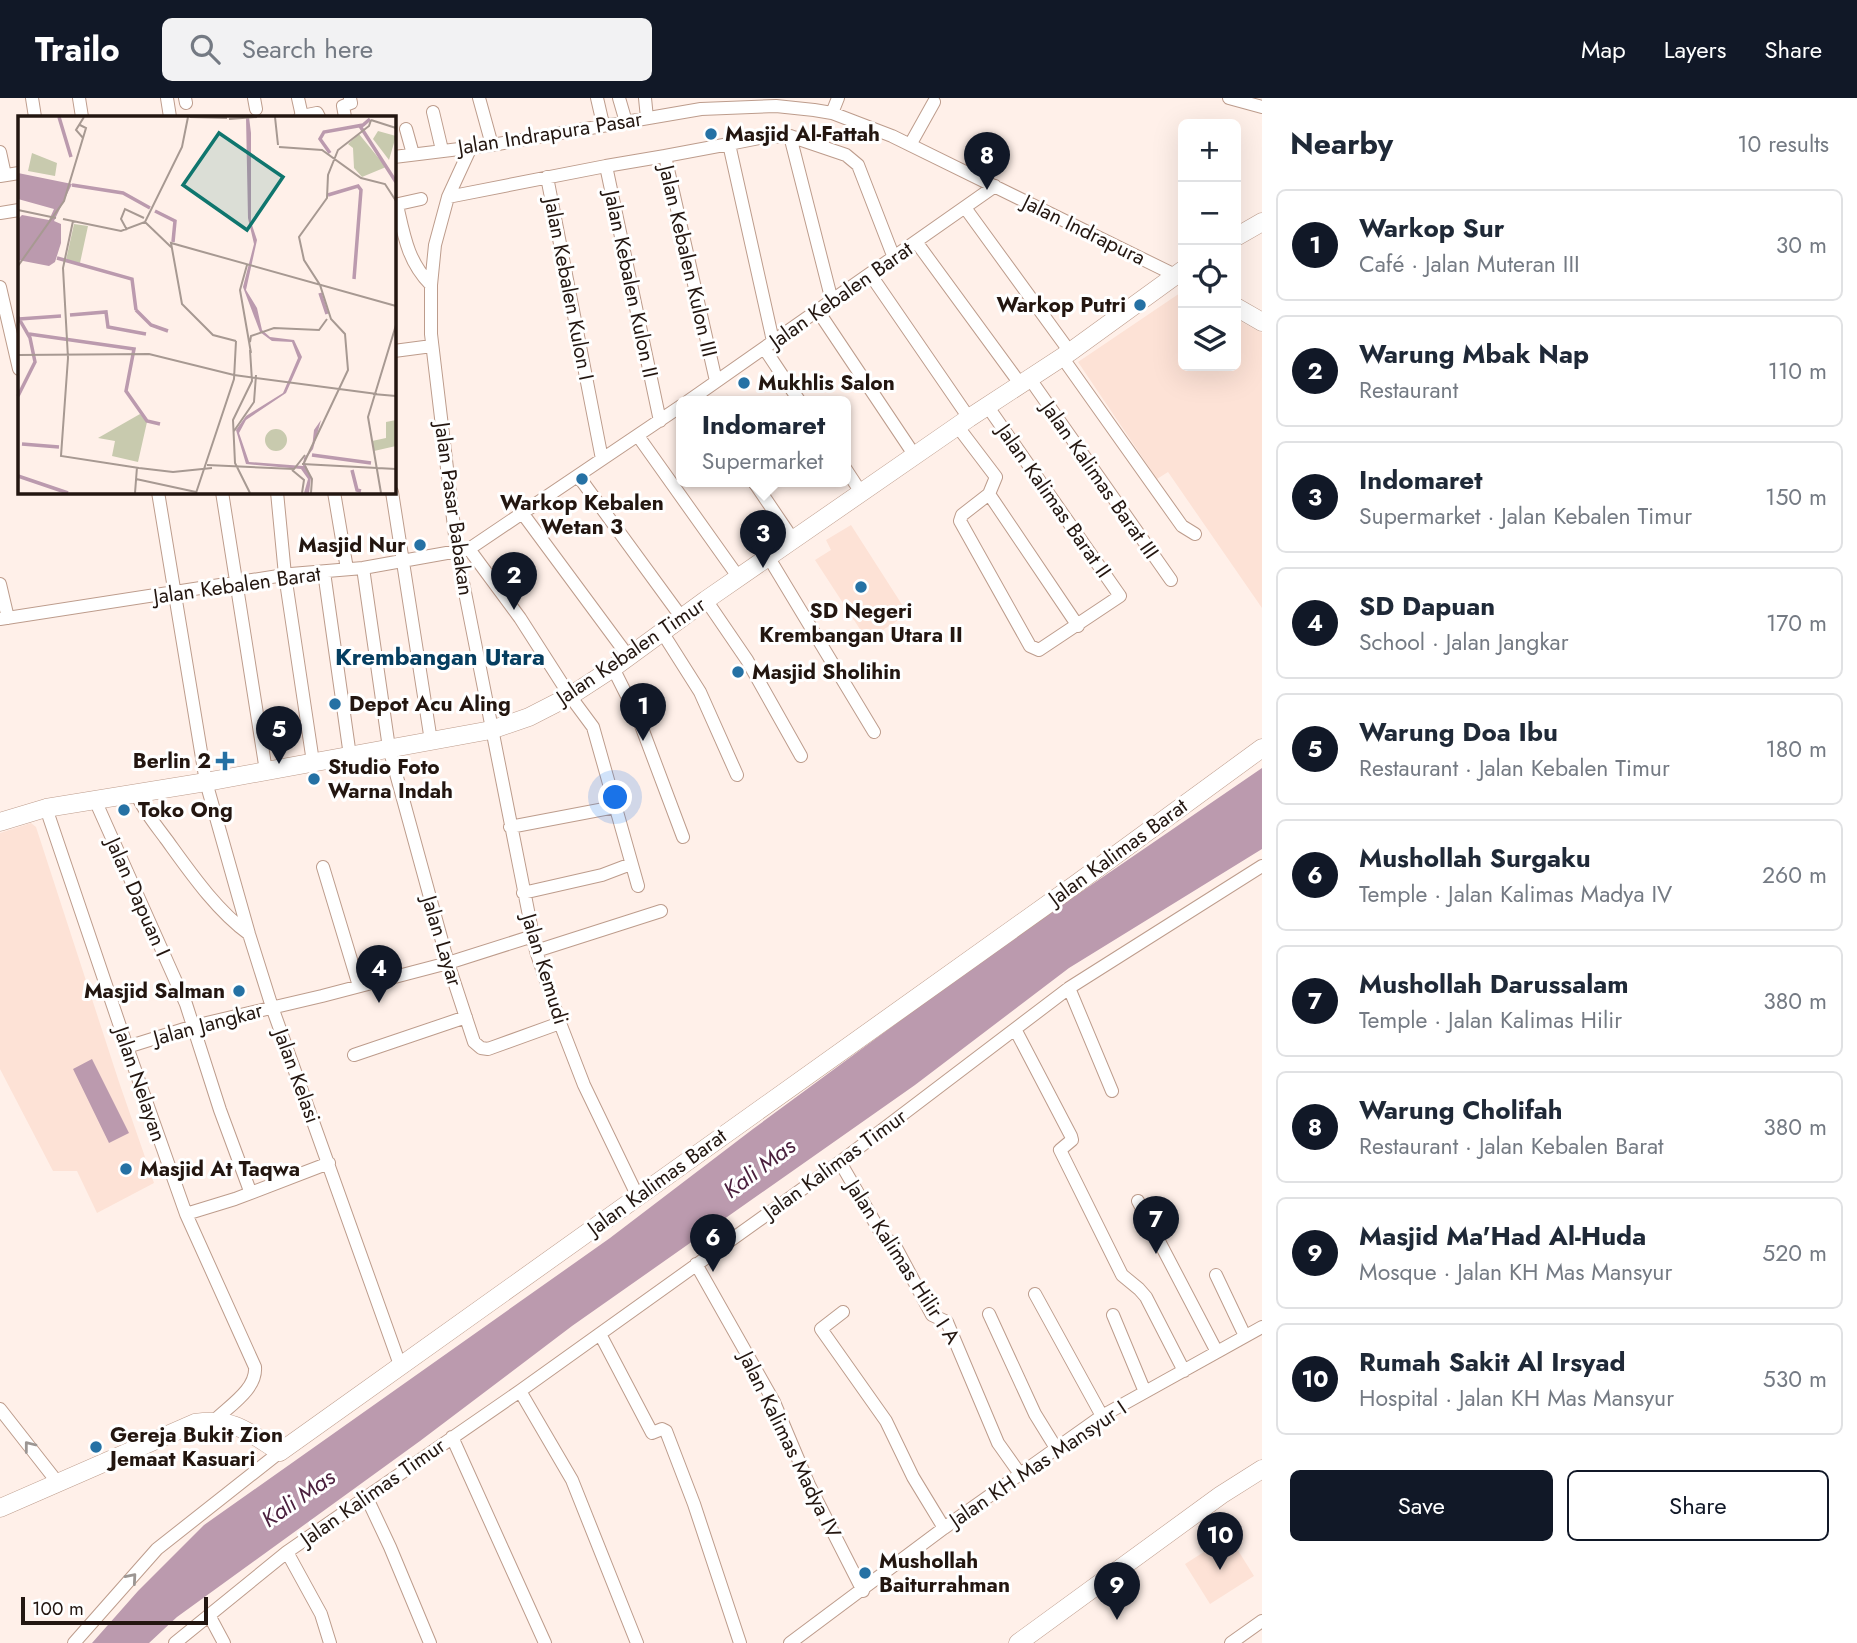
<!DOCTYPE html>
<html lang="en">
<head>
<meta charset="utf-8">
<style>
  body { margin:0; font-family:Jost,sans-serif; background:#f2f2f3; color:#1f2937 }
  .controls { position:absolute; right:21px; top:21px; display:grid; overflow:hidden; border-radius:10px; box-shadow:0 7px 28px #0002 }
  .controls button { width:63px; height:63px; display:grid; place-items:center; padding:0; border:0; border-bottom:2px solid #e0e1e3; background:#fff; color:#1f2937; font:35px sans-serif }
  .scale { position:absolute; left:21px; bottom:18px; width:187px; box-sizing:border-box; padding-left:7px; border:4px solid #231610; border-top:0; font-size:19px; line-height:24px; white-space:nowrap; color:#231610; -webkit-text-stroke:5px #fff; paint-order:stroke }
  .you { position:absolute; left:616px; top:700px; width:24px; height:24px; margin:-18px; border:5px solid #fff; border-radius:50%; background:#1a73e8; box-shadow:0 0 0 10px #1a73e833 }
  .badge { display:grid; place-items:center; width:46px; height:46px; border-radius:50%; background:#111827; color:#fff; font-size:23px; font-weight:700 }
  .pin { position:absolute; translate:-50% -58px; filter:drop-shadow(0 2px 4px #0008) }
  .pin::after { content:''; position:absolute; top:37px; width:24px; height:21px; background:inherit; clip-path:polygon(0 0,100% 0,50% 100%) }
  .popup { position:absolute; left:676px; top:298px; width:175px; height:91px; box-sizing:border-box; display:grid; place-content:center; border-radius:10px; background:#fff; filter:drop-shadow(0 2px 5px #0005); font-size:23px; white-space:nowrap; color:#747a83 }
  .popup b { font-size:26px; color:#1f2937 }
  .popup::after { content:''; position:absolute; left:50%; top:100%; margin-left:-14px; border:14px solid transparent; border-top-color:#fff }
  .list { margin:0; padding:0; list-style:none }
  h2 { display:flex; justify-content:space-between; align-items:center; height:91px; margin:0; padding:0 28px; font-size:30px }
  h2 small { font-size:23px; font-weight:400; color:#747a83 }
  .list li { display:grid; grid-template-columns:46px 1fr auto; gap:21px; align-items:center; box-sizing:border-box; height:112px; margin:0 14px 14px; padding:0 14px; border:2px solid #e0e1e3; border-radius:10px }
  .list b { display:block; font-size:26px; white-space:nowrap }
  .list p { margin:0; font-size:23px; white-space:nowrap; color:#747a83 }
  .list em { font-size:23px; font-style:normal; color:#747a83 }
  .actions { display:flex; gap:14px; padding:21px 28px }
  .actions a { flex:1; padding:16px 0; border:2px solid #111827; border-radius:10px; text-align:center; font-size:24px; color:#111827 }
  .actions .main { background:#111827; color:#fff }
  .icon { flex:none; width:38px; height:38px; fill:none; stroke:currentColor; stroke-width:2; stroke-linecap:round; stroke-linejoin:round }
  .map { position:relative; flex:none; width:1262px; height:1545px; overflow:hidden }
  header { display:flex; align-items:center; gap:42px; box-sizing:border-box; height:98px; padding:0 35px; background:#111827; color:#fff }
  header strong { font-size:33px }
  nav { display:flex; gap:38px; margin-inline-start:auto; font-size:24px }
  .search { width:490px; height:63px; background:#f2f2f3; display:flex; align-items:center; gap:18px; box-sizing:border-box; padding:0 24px; border-radius:10px; color:#747a83; font-size:26px }
  main { display:flex }
  aside { flex:1; background:#fff }
  .map>svg:first-child { display:block }
  .built { fill:#fde2d6 }
  .water { fill:#bb9aae }
  .lines { fill:none; stroke-linecap:round; stroke-linejoin:round }
  .street-casing { stroke:#bd9c8c; stroke-width:14 }
  .secondary-casing { stroke:#bd9c8c; stroke-width:19 }
  .street { stroke:#fff; stroke-width:12 }
  .secondary { stroke:#fff; stroke-width:18 }
  .oneway { stroke:#9c9693 }
  .poi-dot { fill:#2571a4; stroke:#fff; stroke-width:2.5 }
  .labels { text-anchor:middle; stroke-width:6; stroke-linejoin:round; paint-order:stroke }
  .street-label { font-size:21px; fill:#231610; stroke:#fff }
  .poi-label { font-size:21px; font-weight:bold; fill:#231610; stroke:#fff; text-anchor:start }
  .water-label { font-size:23px; font-style:italic; fill:#4b203e; stroke:#fff }
  .quarter-label { font-size:24px; font-weight:bold; fill:#053e60; stroke:#fff }
  .inset-river { fill:none; stroke:#bb9aae; stroke-width:3.5 }
  .inset-road { fill:none; stroke:#a79992; stroke-width:2 }
  .view { fill:#0f766e; fill-opacity:0.15; stroke:#0f766e; stroke-width:3.5 }
  .inset-edge { fill:none; stroke:#231610; stroke-width:3.5 }
</style>
</head>
<body>
<header>
<strong>Trailo</strong>
<div class="search"><svg class="icon" aria-label="search" viewBox="0 0 24 24"><circle cx="10" cy="10" r="6"/><path d="M15 15l6 6"/></svg>Search here</div>
<nav><a>Map</a><a>Layers</a><a>Share</a></nav>
</header>
<main>
<div class="map">
<svg width="1262" height="1545" viewBox="0 0 1262 1545">
  <rect width="100%" height="100%" fill="#fff0e9"/>
  <path class="built" d="M1183 193V268H1236V221L1262 235V510L1168 374 1157 381 1078 264Z
    M851 427 908 516 867 542 815 462 831 452 826 442Z
    M31 725 36 729 119 984 154 1085 97 1115 77 1073H53L0 971V735Z
    M1229 1438 1254 1478 1210 1506 1185 1466Z"/>
  <path class="water" d="M1262 670V751L1069 870 915 987 572 1228 420 1343 177 1519 149 1545H92L138 1493 204 1427 610 1140 753 1031 992 855Z
    M92 961 129 1035 109 1045 73 971Z"/>
  <g class="lines">
    <g class="street-casing">
      <path id="street" d="M32 0 35 19
        M79 0 82 19
        M167 0 170 19
        M185 0 186 5
        M254 0 256 11
        M298 0 302 18 300 19
        M479 0 492 47
        M597 0 603 26
        M619 0 626 24
        M645 0 647 20
        M1229 0 1262 9
        M433 14 442 52
        M832 15 838 0
        M302 18 317 15 319 19
        M345 19 343 8 351 5 350 0
        M406 31 413 56
        M790 38 846 57 858 67 894 160
        M729 46 765 39 790 38 832 203
        M910 47 934 4
        M471 49 448 99 435 147 431 187V236L457 454 536 853 560 925 584 987 637 1097
        M0 54 5 77
        M665 58 729 46 773 243
        M394 59 492 47 701 11 776 8 814 12 832 15 892 38 1175 177
        M606 68 665 58 716 283
        M0 78 19 75
        M547 79 602 361
        M448 99 606 68 660 323
        M394 107 421 101
        M397 107C404 138 408 164 431 187
        M966 111 1070 254
        M0 115 19 112
        M917 145 1021 287
        M870 176 969 320
        M0 189 19 271
        M818 213 915 358
        M764 250 800 304
        M394 253 432 248
        M1062 259 1182 428 1195 436
        M1030 281 1171 482
        M687 304 995 88
        M958 329 996 379 989 396 962 417 960 423 1030 548 1039 552 1120 498 988 309
        M638 338 739 480
        M845 370 862 396
        M579 379 682 520
        M754 384 794 443
        M158 394 206 684 249 836 272 909 400 1267
        M222 394 266 673
        M277 394 285 477 313 664
        M334 394 347 471
        M392 394 431 643
        M989 396 1078 528
        M523 416 628 558
        M469 451 520 520 570 598 593 629 638 788
        M769 460 874 634
        M363 470 389 650 448 865 474 944 481 950 488 951 560 925
        M324 474 350 658
        M0 486 8 520
        M706 502 747 562 801 658
        M0 521 291 476 363 470 469 451 681 308
        M662 534 700 594 737 677
        M613 570 639 622 683 739
        M136 695C143 712 155 726 166 741 190 774 216 812 249 836
        M95 702 186 906 220 1012 250 1093
        M46 710 127 949 186 1116 255 1269C257 1291 229 1308 215 1322
        M510 729 615 709
        M323 769 359 888
        M523 795 602 777 631 766
        M536 853 661 813
        M1069 890 1112 993
        M1015 931 1071 1038 1072 1042 1060 1052 1122 1177 1139 1191 1146 1199 1184 1273
        M127 949 194 928 322 898 448 865 533 838
        M354 957 466 919
        M840 1064 885 1142 893 1144 932 1217 947 1224 998 1345 1020 1376
        M1138 1103 1217 1254
        M186 1116 235 1101 329 1065
        M696 1166 774 1304 809 1387 863 1493
        M1216 1177 1245 1238
        M1035 1196 1102 1318
        M843 1214 821 1231 886 1323 913 1379 944 1430
        M989 1216 1035 1316 1056 1350
        M1113 1217 1145 1294
        M600 1236 652 1335 662 1331 666 1333 694 1406 740 1545
        M520 1293 572 1382 637 1545
        M0 1311 58 1385
        M452 1339 545 1545
        M366 1398 390 1449 430 1545
        M287 1454 321 1516 330 1545
        M209 1517 224 1545
        M74 1545 157 1451 280 1354
        M175 1545 287 1454 520 1293 840 1064 1069 890 1262 768
        M790 1545 944 1430 1102 1318 1262 1229
        M1231 1545 1262 1523"/>
    </g>
    <g class="secondary-casing">
      <path id="secondary" d="M1236 139 1262 124
        M1236 209 1262 224
        M0 724 46 710 206 684 491 632 529 619 570 598 613 570 706 502 969 320 1070 254 1183 172
        M0 1410 195 1325C234 1319 248 1334 280 1354L1076 786 1262 650
        M1018 1545 1221 1397 1262 1371"/>
    </g>
    <use href="#street" class="street"/>
    <use href="#secondary" class="secondary"/>
  </g>
  <defs><path id="oneway-chevron" d="M-2-3.5L2.5 0L-2 3.5" fill="none" stroke-width="1.6" stroke-linecap="round" stroke-linejoin="round" transform="scale(1.75)"/></defs>
  <g class="oneway">
    <use href="#oneway-chevron" transform="translate(29 1348) rotate(-128)"/>
    <use href="#oneway-chevron" transform="translate(132 1480) rotate(-49)"/>
  </g>
  <g class="poi-dot">
    <circle cx="711" cy="36" r="7"/>
    <circle cx="1140" cy="207" r="7"/>
    <circle cx="744" cy="285" r="7"/>
    <circle cx="582" cy="381" r="7"/>
    <circle cx="420" cy="447" r="7"/>
    <circle cx="861" cy="489" r="7"/>
    <circle cx="738" cy="574" r="7"/>
    <circle cx="335" cy="606" r="7"/>
    <path d="M221.5 652.5h7v7h7v7h-7v7h-7v-7h-7v-7h7z"/>
    <circle cx="314" cy="681" r="7"/>
    <circle cx="124" cy="712" r="7"/>
    <circle cx="239" cy="893" r="7"/>
    <circle cx="126" cy="1071" r="7"/>
    <circle cx="96" cy="1349" r="7"/>
    <circle cx="865" cy="1475" r="7"/>
  </g>
  <g class="labels">
    <g class="street-label">
      <text transform="translate(550 35) rotate(-9)" y="7">Jalan Indrapura Pasar</text>
      <text transform="translate(1084 132) rotate(26)" y="7">Jalan Indrapura</text>
      <text transform="translate(688 163) rotate(77)" y="7">Jalan Kebalen Kulon III</text>
      <text transform="translate(631 186) rotate(78)" y="7">Jalan Kebalen Kulon II</text>
      <text transform="translate(569 191) rotate(79)" y="7">Jalan Kebalen Kulon I</text>
      <text transform="translate(841 197) rotate(-35)" y="7">Jalan Kebalen Barat</text>
      <text transform="translate(1100 382) rotate(55)" y="7">Jalan Kalimas Barat III</text>
      <text transform="translate(1054 403) rotate(55)" y="7">Jalan Kalimas Barat II</text>
      <text transform="translate(454 411) rotate(82)" y="7">Jalan Pasar Babakan</text>
      <text transform="translate(237 487) rotate(-8)" y="7">Jalan Kebalen Barat</text>
      <text transform="translate(631 553) rotate(-34)" y="7">Jalan Kebalen Timur</text>
      <text transform="translate(1118 754) rotate(-36)" y="7">Jalan Kalimas Barat</text>
      <text transform="translate(138 799) rotate(66)" y="7">Jalan Dapuan I</text>
      <text transform="translate(442 843) rotate(73)" y="7">Jalan Layar</text>
      <text transform="translate(545 871) rotate(73)" y="7">Jalan Kemudi</text>
      <text transform="translate(208 926) rotate(-15)" y="7">Jalan Jangkar</text>
      <text transform="translate(297 978) rotate(70)" y="7">Jalan Kelasi</text>
      <text transform="translate(140 986) rotate(71)" y="7">Jalan Nelayan</text>
      <text transform="translate(835 1066) rotate(-36)" y="7">Jalan Kalimas Timur</text>
      <text transform="translate(657 1084) rotate(-36)" y="7">Jalan Kalimas Barat</text>
      <text transform="translate(903 1164) rotate(57)" y="7">Jalan Kalimas Hilir I A</text>
      <text transform="translate(790 1347) rotate(64)" y="7">Jalan Kalimas Madya IV</text>
      <text transform="translate(1038 1366) rotate(-34)" y="7">Jalan KH Mas Mansyur I</text>
      <text transform="translate(373 1394) rotate(-35)" y="7">Jalan Kalimas Timur</text>
    </g>
    <g class="poi-label">
      <text x="725" y="43">Masjid Al-Fattah</text>
      <text x="1126" y="214" text-anchor="end">Warkop Putri</text>
      <text x="758" y="292">Mukhlis Salon</text>
      <text x="582" y="412" text-anchor="middle">Warkop Kebalen<tspan x="582" dy="24">Wetan 3</tspan></text>
      <text x="406" y="454" text-anchor="end">Masjid Nur</text>
      <text x="861" y="520" text-anchor="middle">SD Negeri<tspan x="861" dy="24">Krembangan Utara II</tspan></text>
      <text x="752" y="581">Masjid Sholihin</text>
      <text x="349" y="613">Depot Acu Aling</text>
      <text x="211" y="670" text-anchor="end">Berlin 2</text>
      <text x="328" y="676">Studio Foto<tspan x="328" dy="24">Warna Indah</tspan></text>
      <text x="138" y="719">Toko Ong</text>
      <text x="225" y="900" text-anchor="end">Masjid Salman</text>
      <text x="140" y="1078">Masjid At Taqwa</text>
      <text x="110" y="1344">Gereja Bukit Zion<tspan x="110" dy="24">Jemaat Kasuari</tspan></text>
      <text x="879" y="1470">Mushollah<tspan x="879" dy="24">Baiturrahman</tspan></text>
    </g>
    <g class="water-label">
      <text transform="translate(759 1070) rotate(-37)" y="8">Kali Mas</text>
      <text transform="translate(298 1400) rotate(-35)" y="8">Kali Mas</text>
    </g>
    <g class="quarter-label">
      <text x="440" y="567">Krembangan Utara</text>
    </g>
  </g>
  <g transform="translate(18 18)">
    <rect width="378" height="378" fill="#fff0e9"/>
    <path d="M360 15 378 20 371 44 355 23ZM341 18 368 51 344 61 336 52 335 32 330 28ZM14 37 39 47 37 60 10 55ZM56 108 70 110 62 147 48 144ZM122 298 129 306 120 346 94 340 97 325 80 322ZM378 304V330L356 335 354 325 368 322V306ZM247 324a11 11 0 1 1 22 0a11 11 0 1 1-22 0Z" fill="#c8caae"/>
    <path d="M228 1H231L233 17V106L239 124 228 174 239 192 244 214 252 221 276 224 284 241 268 277 228 304 221 317 231 346 285 350 286 342 294 332 296 314 303 304 295 333 286 345 293 361 291 377H286L290 363 283 353 228 348 218 314 228 300 265 277 280 242 274 226 254 225 242 216 225 171 236 128 230 102ZM0 57 54 68 36 105 43 108V127L37 146 31 150 0 144V103L4 99 31 104 36 93 0 83Z" fill="#bb9aae"/>
    <path class="inset-river" d="M41 1 53 41M342 10 378 66M312 37 302 23 306 16 345 9 352 3M54 69 105 77 132 92M310 79 340 70 343 74 336 163M137 95 157 105 155 126M39 142 114 163 118 194M302 177 309 198M118 194 133 209 150 215M52 199 88 196 90 211 128 218M0 201 12 222 17 246 0 280M1 203 43 200M11 218 116 233 108 275 129 305 142 308M4 328 41 331M294 339 353 347M334 354 339 374 343 375M0 360 50 377"/>
    <path class="inset-road" d="M172 1 209 2M257 1 260 29M211 3 239 1M353 4 378 12M62 9 68 12 65 22 58 14 66 1M261 31 304 34 343 62 367 68 378 85M0 94 38 102M45 103 103 115 127 106 164 31 170 1M55 105 45 152 50 242 43 340 121 352M127 106 153 131M109 114 103 103 107 93 126 102M229 149 222 174 233 237M0 150 46 85 65 22M218 225 195 219 164 188 153 127 378 190M232 226 233 220 256 212 301 214 309 203M0 239 131 238 216 259 359 278M355 278 378 280M216 315 236 286 238 259M284 348 378 353M189 349 276 353 287 339M285 349 330 254 327 218 313 203 302 169 286 144 281 121 309 82 310 59 320 34 351 10 353 4M287 350 294 363 293 377M121 352 155 356 194 352M274 354 286 364 284 377M118 363 178 376M117 377 119 351M178 377 216 263 218 225M232 377 217 347 215 304 234 265 232 234M363 377 350 301 378 209"/>
    <path class="view" d="M201 17 265 61 229 114 165 69Z"/>
    <rect width="378" height="378" class="inset-edge"/>
  </g>
</svg>
<div class="controls">
<button>+</button>
<button>−</button>
<button><svg class="icon" aria-label="locate" viewBox="0 0 24 24"><circle cx="12" cy="12" r="6"/><path d="M12 2v4M12 18v4M2 12h4M18 12h4"/></svg></button>
<button><svg class="icon" aria-label="layers" viewBox="0 0 24 24"><path d="M12 4l9 5-9 5-9-5zM3 14l9 5 9-5"/></svg></button>
</div>
<div class="scale">100 m</div>
<div class="you"></div>
<div class="pin badge" style="left:643px;top:643px">1</div>
<div class="pin badge" style="left:514px;top:512px">2</div>
<div class="pin badge" style="left:763px;top:470px">3</div>
<div class="popup"><b>Indomaret</b>Supermarket</div>
<div class="pin badge" style="left:379px;top:905px">4</div>
<div class="pin badge" style="left:279px;top:666px">5</div>
<div class="pin badge" style="left:713px;top:1174px">6</div>
<div class="pin badge" style="left:1156px;top:1156px">7</div>
<div class="pin badge" style="left:987px;top:92px">8</div>
<div class="pin badge" style="left:1117px;top:1522px">9</div>
<div class="pin badge" style="left:1220px;top:1472px">10</div>
</div>
<aside>
<h2>Nearby<small>10 results</small></h2>
<ul class="list">
<li><span class="badge">1</span><div><b>Warkop Sur</b><p>Café · Jalan Muteran III</p></div><em>30 m</em></li>
<li><span class="badge">2</span><div><b>Warung Mbak Nap</b><p>Restaurant</p></div><em>110 m</em></li>
<li><span class="badge">3</span><div><b>Indomaret</b><p>Supermarket · Jalan Kebalen Timur</p></div><em>150 m</em></li>
<li><span class="badge">4</span><div><b>SD Dapuan</b><p>School · Jalan Jangkar</p></div><em>170 m</em></li>
<li><span class="badge">5</span><div><b>Warung Doa Ibu</b><p>Restaurant · Jalan Kebalen Timur</p></div><em>180 m</em></li>
<li><span class="badge">6</span><div><b>Mushollah Surgaku</b><p>Temple · Jalan Kalimas Madya IV</p></div><em>260 m</em></li>
<li><span class="badge">7</span><div><b>Mushollah Darussalam</b><p>Temple · Jalan Kalimas Hilir</p></div><em>380 m</em></li>
<li><span class="badge">8</span><div><b>Warung Cholifah</b><p>Restaurant · Jalan Kebalen Barat</p></div><em>380 m</em></li>
<li><span class="badge">9</span><div><b>Masjid Ma'Had Al-Huda</b><p>Mosque · Jalan KH Mas Mansyur</p></div><em>520 m</em></li>
<li><span class="badge">10</span><div><b>Rumah Sakit Al Irsyad</b><p>Hospital · Jalan KH Mas Mansyur</p></div><em>530 m</em></li>
</ul>
<div class="actions"><a class="main">Save</a><a>Share</a></div>
</aside>
</main>
</body>
</html>
